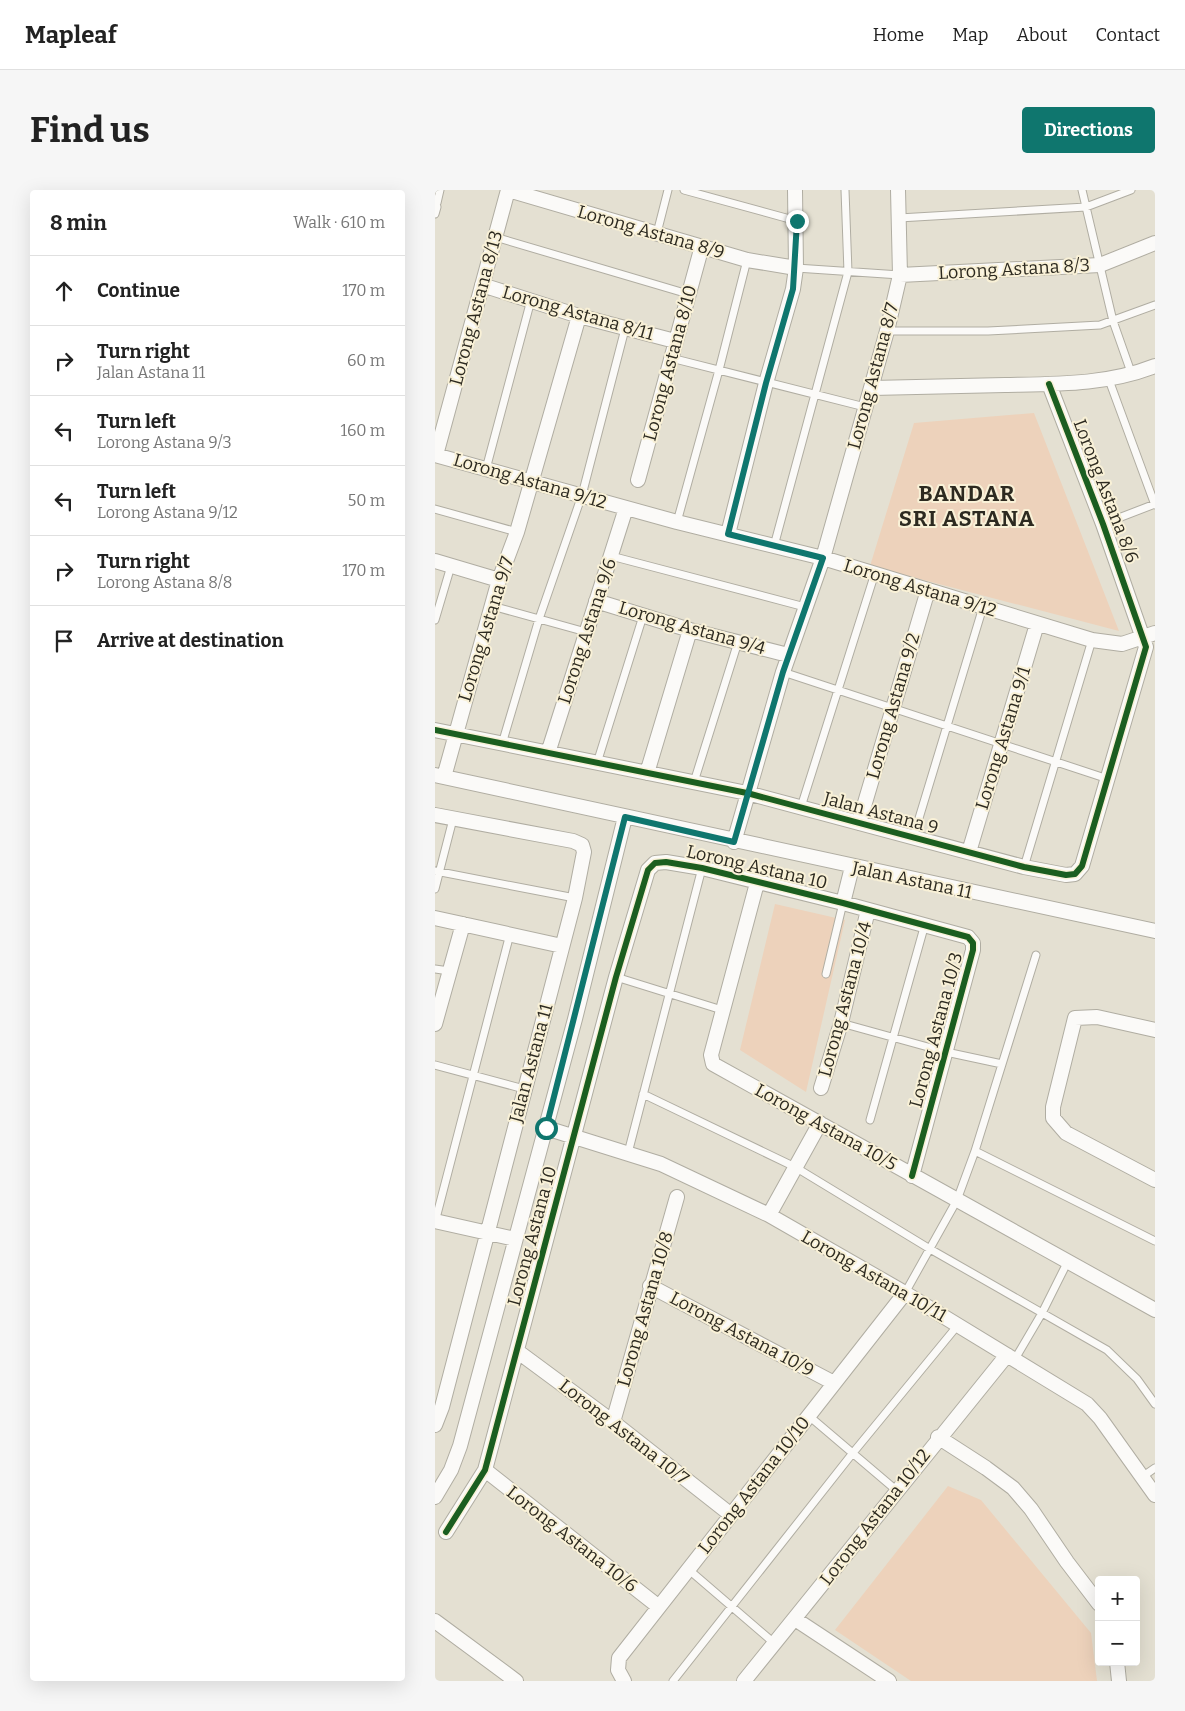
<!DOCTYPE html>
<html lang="en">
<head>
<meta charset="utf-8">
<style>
  body { margin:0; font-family:Bitter,serif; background:#f6f6f6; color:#222 }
  .controls { position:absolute; right:15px; bottom:15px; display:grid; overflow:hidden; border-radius:5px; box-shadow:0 5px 20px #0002 }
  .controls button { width:45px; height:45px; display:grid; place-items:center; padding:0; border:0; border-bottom:1px solid #e0e0e0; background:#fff; color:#222; font:25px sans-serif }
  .stop { position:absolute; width:15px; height:15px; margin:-11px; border:4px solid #0f766e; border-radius:50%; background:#fff }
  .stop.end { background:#0f766e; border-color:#fff; box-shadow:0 1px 5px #0008 }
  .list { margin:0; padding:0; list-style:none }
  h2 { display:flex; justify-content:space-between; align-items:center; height:65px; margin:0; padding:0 20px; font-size:21px }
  h2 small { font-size:16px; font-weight:400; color:#767676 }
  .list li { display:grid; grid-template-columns:32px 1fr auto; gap:15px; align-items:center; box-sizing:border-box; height:70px; padding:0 20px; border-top:1px solid #e0e0e0 }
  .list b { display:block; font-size:19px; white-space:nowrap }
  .list p { margin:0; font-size:16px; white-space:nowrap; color:#767676 }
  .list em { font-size:16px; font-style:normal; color:#767676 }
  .icon { flex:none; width:28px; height:28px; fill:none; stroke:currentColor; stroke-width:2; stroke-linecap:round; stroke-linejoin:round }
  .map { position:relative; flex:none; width:720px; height:1491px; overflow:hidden; border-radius:5px }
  header { display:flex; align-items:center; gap:30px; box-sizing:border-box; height:70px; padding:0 25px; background:#fff; border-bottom:1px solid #e0e0e0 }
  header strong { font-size:24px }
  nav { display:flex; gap:28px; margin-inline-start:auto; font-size:18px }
  .intro { display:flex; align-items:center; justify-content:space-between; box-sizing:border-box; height:120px; padding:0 30px }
  h1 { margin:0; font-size:35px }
  .button { padding:12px 22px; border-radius:5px; background:#0f766e; color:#fff; font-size:18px; font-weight:700 }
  main { display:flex; gap:30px; padding:0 30px }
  aside { flex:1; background:#fff; border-radius:5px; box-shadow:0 5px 20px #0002 }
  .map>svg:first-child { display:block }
  .green { fill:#edd2bb }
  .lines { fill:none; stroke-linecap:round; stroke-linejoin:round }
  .service-casing { stroke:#b0ada2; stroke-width:9 }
  .minor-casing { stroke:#b0ada2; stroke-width:16 }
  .service { stroke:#fbfaf8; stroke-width:7 }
  .minor { stroke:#fbfaf8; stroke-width:14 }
  .cycleway-casing { stroke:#f9f1d7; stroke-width:9 }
  .cycleway { stroke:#1b5e20; stroke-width:6 }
  .route { stroke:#0f766e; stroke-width:6 }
  .labels { text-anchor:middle; stroke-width:4; stroke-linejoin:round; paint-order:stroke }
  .street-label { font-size:18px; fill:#2d2a20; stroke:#f9f1d7 }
  .district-label { font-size:22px; font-weight:bold; letter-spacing:1px; fill:#2d2a20; stroke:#f9f1d7 }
</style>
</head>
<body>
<header>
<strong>Mapleaf</strong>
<nav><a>Home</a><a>Map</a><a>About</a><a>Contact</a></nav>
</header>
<div class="intro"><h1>Find us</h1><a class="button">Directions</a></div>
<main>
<aside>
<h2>8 min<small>Walk · 610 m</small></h2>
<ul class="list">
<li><svg class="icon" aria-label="ahead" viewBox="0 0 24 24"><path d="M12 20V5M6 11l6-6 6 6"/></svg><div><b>Continue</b></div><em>170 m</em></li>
<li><svg class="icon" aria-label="right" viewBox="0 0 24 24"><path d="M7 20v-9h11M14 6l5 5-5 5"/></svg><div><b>Turn right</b><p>Jalan Astana 11</p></div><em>60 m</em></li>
<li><svg class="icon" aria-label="left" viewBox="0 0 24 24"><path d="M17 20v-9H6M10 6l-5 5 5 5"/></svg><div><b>Turn left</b><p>Lorong Astana 9/3</p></div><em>160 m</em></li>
<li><svg class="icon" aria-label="left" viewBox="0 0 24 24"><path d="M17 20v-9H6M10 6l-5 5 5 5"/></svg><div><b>Turn left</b><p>Lorong Astana 9/12</p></div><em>50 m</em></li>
<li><svg class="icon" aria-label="right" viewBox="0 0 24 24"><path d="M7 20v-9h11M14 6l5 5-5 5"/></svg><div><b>Turn right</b><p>Lorong Astana 8/8</p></div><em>170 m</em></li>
<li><svg class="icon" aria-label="arrive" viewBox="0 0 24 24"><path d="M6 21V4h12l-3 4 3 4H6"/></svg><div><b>Arrive at destination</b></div></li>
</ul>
</aside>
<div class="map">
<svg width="720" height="1491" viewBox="0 0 720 1491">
  <rect width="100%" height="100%" fill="#e4e0d2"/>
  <path class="green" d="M599 223 684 441 435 376 479 233Z
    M340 714 410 730 371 902 305 860Z
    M513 1296 546 1310 656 1443 662 1491H476L400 1440Z"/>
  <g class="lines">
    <g class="service-casing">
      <path id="service" d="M249 0 362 31
        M647 0 678 131 697 185
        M0 9 2 17 0 24
        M2 13 5 0
        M464 28 651 17 696 0
        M222 43 233 0
        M60 47 253 104
        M361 78 465 85
        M452 141H553L665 135 720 115
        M236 168 430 217
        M674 190 720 315
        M51 279 96 110
        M0 319 82 342
        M242 332 284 180 312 70
        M668 334 720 314
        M339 356 413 82 410 0
        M176 366 370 417
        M57 416 151 442
        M0 430 16 376
        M348 482 673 589
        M67 554 104 429 147 305 190 139
        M162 573 208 426
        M259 592 303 452
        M366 617 440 383
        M478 648 548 417
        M589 677 657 450
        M0 681 140 708
        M0 699 18 629
        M601 765 540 961 720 1051
        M0 779 14 781
        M391 784 408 713
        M181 787 287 820
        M406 833 511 862 567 874
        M0 875 89 899
        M208 904 360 977 495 1059 672 1160 702 1189 720 1214
        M435 930 490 734
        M193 963 267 678
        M0 1032 75 744
        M470 1103 522 1010 540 961
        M580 1169 607 1123 633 1071
        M374 1226 461 1300
        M707 1287 720 1278
        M253 1379 339 1453
        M238 1491 417 1264 523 1135"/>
    </g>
    <g class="minor-casing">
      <path id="minor" d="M73 0 312 70 361 78
        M465 85 665 75 720 53
        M47 95 144 126 240 151
        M437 198C481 197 526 196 570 195 621 194 672 195 720 176
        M0 265 242 332 388 368 657 450 687 454 720 443
        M1 265 73 0
        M203 290 267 56
        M293 344 331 193 358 99 361 78 360 0
        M0 371 64 390
        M161 411 255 440 353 465
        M0 540 312 603 589 677 631 685 640 684 647 676 711 457 668 334 614 194
        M113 563 191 318
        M212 583 255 440
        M0 585 720 741
        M9 587 64 390 82 342 144 126
        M0 625 138 651 147 655 149 662 140 708 7 1217 0 1235
        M424 633 493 400
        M299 652 348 482 388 368 452 141 465 85 463 0
        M534 662 602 434
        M322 693 276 865 278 874 720 1120
        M408 713 417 677
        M0 728 127 756
        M0 834 28 734
        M720 840 662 827 640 828 618 917V928L631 943 720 990
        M386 898 406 833 433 720
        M111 938 226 974 334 1025 470 1103 652 1214 665 1228 720 1305
        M334 1025 385 933
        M0 1031 80 1049
        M215 1096 399 1193
        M82 1161 178 1232 295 1324
        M178 1232 242 1007
        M503 1247 551 1278 578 1298 596 1319 632 1372 664 1414
        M50 1280 224 1417
        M0 1307 16 1280 25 1256 140 829 190 627
        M11 1342 50 1280 181 787 213 680 220 673 231 672 267 678 408 713 533 747 538 753V760L477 986
        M360 1429 454 1491
        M0 1431 81 1491
        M682 1472 684 1491
        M189 1491 183 1480 184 1468 470 1103
        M309 1491 572 1165"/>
    </g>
    <use href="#service" class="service"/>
    <use href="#minor" class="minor"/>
    <g class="cycleway-casing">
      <path id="cycleway" d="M0 540 312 603 589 677 631 685 640 684 647 676 711 457 668 334 614 194
        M11 1342 50 1280 181 787 213 680 220 673 231 672 267 678 408 713 533 747 538 753V760L477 986"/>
    </g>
    <use href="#cycleway" class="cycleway"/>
  </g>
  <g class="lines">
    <path class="route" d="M111 938 190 627 299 652 348 482 388 368 293 344 331 193 358 99 362 31"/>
  </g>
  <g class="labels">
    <g class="street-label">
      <text transform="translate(216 42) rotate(16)" y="6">Lorong Astana 8/9</text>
      <text transform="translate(579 79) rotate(-3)" y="6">Lorong Astana 8/3</text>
      <text transform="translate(41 118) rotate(-75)" y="6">Lorong Astana 8/13</text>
      <text transform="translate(143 123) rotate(16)" y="6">Lorong Astana 8/11</text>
      <text transform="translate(235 173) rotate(-75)" y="6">Lorong Astana 8/10</text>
      <text transform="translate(438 186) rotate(-75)" y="6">Lorong Astana 8/7</text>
      <text transform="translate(95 291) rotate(16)" y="6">Lorong Astana 9/12</text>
      <text transform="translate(671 301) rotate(69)" y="6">Lorong Astana 8/6</text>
      <text transform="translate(485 398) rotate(17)" y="6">Lorong Astana 9/12</text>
      <text transform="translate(257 438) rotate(16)" y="6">Lorong Astana 9/4</text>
      <text transform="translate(51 439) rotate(-73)" y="6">Lorong Astana 9/7</text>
      <text transform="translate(152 441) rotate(-72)" y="6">Lorong Astana 9/6</text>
      <text transform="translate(458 516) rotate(-74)" y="6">Lorong Astana 9/2</text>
      <text transform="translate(568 548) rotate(-73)" y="6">Lorong Astana 9/1</text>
      <text transform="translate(446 623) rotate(15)" y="6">Jalan Astana 9</text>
      <text transform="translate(322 677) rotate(13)" y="6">Lorong Astana 10</text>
      <text transform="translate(477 690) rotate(12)" y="6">Jalan Astana 11</text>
      <text transform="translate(410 809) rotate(-75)" y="6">Lorong Astana 10/4</text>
      <text transform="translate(501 840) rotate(-75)" y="6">Lorong Astana 10/3</text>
      <text transform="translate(96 873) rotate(-75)" y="6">Jalan Astana 11</text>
      <text transform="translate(391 937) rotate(29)" y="6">Lorong Astana 10/5</text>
      <text transform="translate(97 1046) rotate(-75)" y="6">Lorong Astana 10</text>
      <text transform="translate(439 1086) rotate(30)" y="6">Lorong Astana 10/11</text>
      <text transform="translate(210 1119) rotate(-74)" y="6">Lorong Astana 10/8</text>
      <text transform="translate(307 1144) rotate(28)" y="6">Lorong Astana 10/9</text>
      <text transform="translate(189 1242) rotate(38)" y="6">Lorong Astana 10/7</text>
      <text transform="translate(319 1295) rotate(-52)" y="6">Lorong Astana 10/10</text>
      <text transform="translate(440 1327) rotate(-52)" y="6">Lorong Astana 10/12</text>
      <text transform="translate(137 1349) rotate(38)" y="6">Lorong Astana 10/6</text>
    </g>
    <g class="district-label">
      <text x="532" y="311">BANDAR<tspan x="532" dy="25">SRI ASTANA</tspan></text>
    </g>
  </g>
</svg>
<div class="controls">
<button>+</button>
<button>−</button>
</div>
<div class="stop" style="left:111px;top:938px"></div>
<div class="stop end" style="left:362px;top:31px"></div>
</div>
</main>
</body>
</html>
